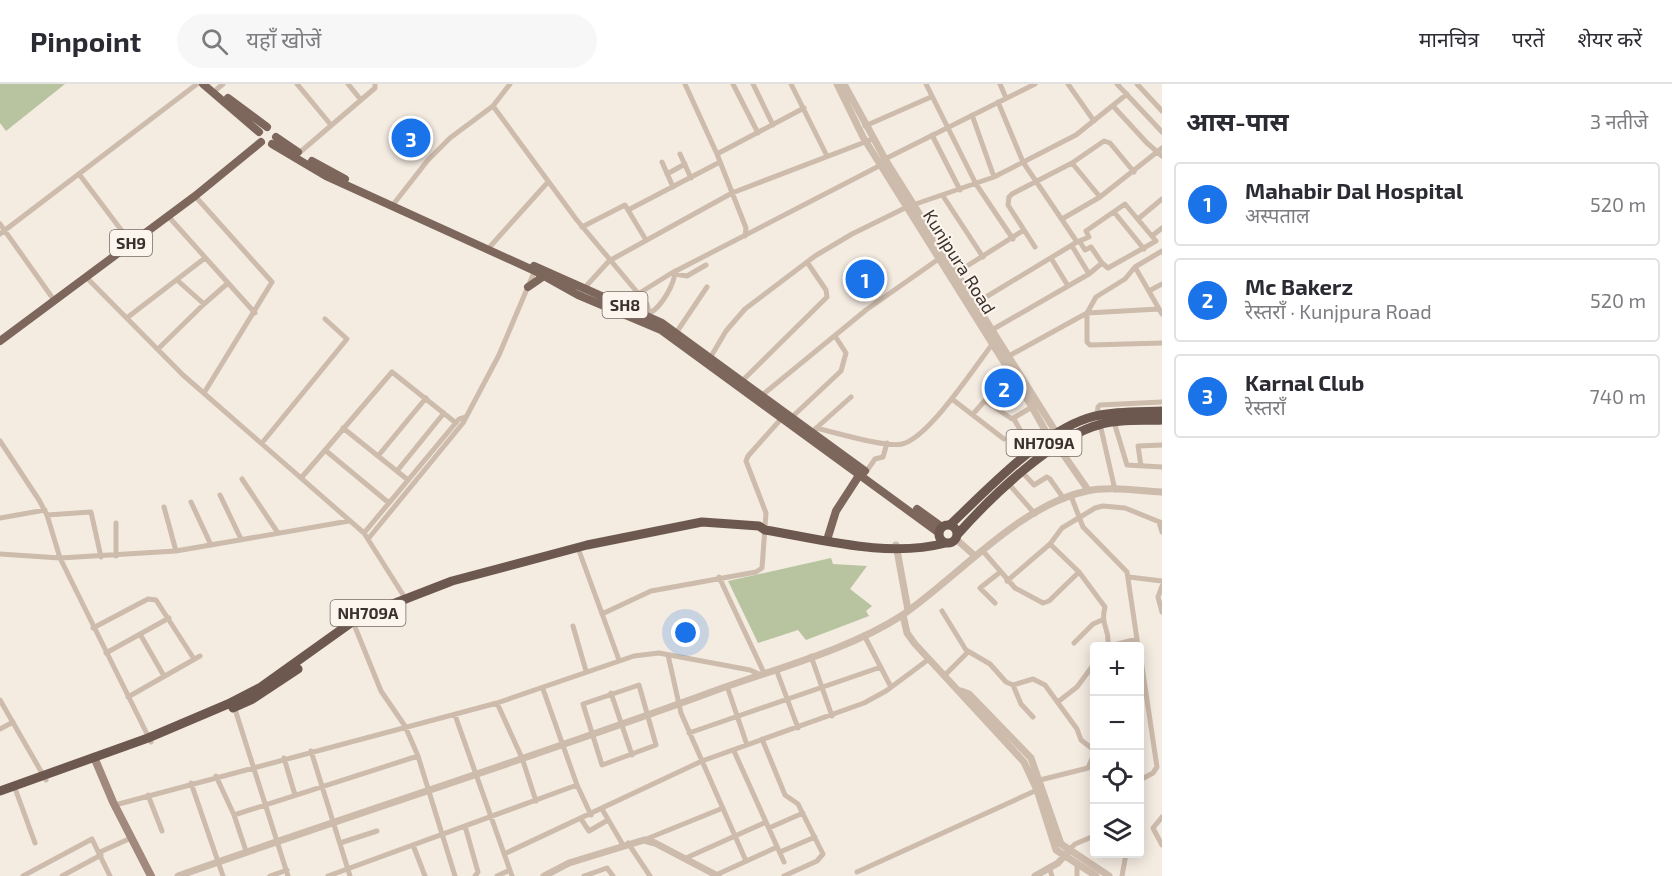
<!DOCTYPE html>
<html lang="hi">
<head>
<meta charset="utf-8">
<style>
  body { margin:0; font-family:"Exo 2","Noto Sans Devanagari",sans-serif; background:#f7f7f7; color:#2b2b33 }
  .controls { position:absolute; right:18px; bottom:18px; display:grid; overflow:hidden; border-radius:6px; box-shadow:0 3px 15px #0003 }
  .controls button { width:54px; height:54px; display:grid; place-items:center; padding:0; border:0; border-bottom:2px solid #e1e1e2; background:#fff; color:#2b2b33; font:30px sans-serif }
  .you { position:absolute; left:686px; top:549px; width:21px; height:21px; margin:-15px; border:4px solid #fff; border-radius:50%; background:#1a73e8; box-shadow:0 0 0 9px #1a73e833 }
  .badge { display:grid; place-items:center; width:39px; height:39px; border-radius:50%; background:#1a73e8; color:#fff; font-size:20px; font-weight:700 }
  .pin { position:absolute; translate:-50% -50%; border:3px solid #fff; box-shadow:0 2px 6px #0006 }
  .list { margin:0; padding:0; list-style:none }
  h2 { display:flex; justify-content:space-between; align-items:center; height:78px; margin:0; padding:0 24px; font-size:26px }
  h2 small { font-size:20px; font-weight:400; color:#7c7c81 }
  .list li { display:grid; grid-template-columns:39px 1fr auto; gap:18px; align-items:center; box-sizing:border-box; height:84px; margin:0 12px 12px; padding:0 12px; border:2px solid #e1e1e2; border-radius:6px }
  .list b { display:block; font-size:22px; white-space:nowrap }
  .list p { margin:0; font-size:20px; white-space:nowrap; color:#7c7c81 }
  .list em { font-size:20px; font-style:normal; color:#7c7c81 }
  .icon { flex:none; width:33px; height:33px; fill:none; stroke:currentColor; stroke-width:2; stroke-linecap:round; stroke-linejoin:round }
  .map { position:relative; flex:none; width:1162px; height:792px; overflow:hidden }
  header { display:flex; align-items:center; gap:36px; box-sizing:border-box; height:84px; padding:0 30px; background:#fff; border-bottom:2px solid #e1e1e2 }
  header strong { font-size:28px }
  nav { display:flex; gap:33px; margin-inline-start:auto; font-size:21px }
  .search { width:420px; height:54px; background:#f7f7f7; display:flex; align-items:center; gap:15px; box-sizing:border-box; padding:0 21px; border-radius:33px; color:#7c7c81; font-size:22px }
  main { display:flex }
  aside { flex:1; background:#fff }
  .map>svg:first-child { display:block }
  .green { fill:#b8c4a0 }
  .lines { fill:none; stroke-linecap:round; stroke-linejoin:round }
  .minor { stroke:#cdbbac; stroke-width:5 }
  .tertiary { stroke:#cdbbac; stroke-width:7 }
  .secondary { stroke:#a18a7d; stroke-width:8 }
  .primary { stroke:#7d675c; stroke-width:8 }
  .trunk { stroke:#6c584f; stroke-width:9 }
  .labels { text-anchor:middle; stroke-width:4.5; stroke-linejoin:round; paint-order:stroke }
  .shield { fill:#fbf5ee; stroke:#756b66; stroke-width:1.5 }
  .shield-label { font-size:16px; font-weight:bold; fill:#3b302b }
  .street-label { font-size:18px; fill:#3b302b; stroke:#fbf5ee }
</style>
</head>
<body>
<header>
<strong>Pinpoint</strong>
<div class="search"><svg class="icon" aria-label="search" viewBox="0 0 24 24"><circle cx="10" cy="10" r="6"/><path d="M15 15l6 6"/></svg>यहाँ खोजें</div>
<nav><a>मानचित्र</a><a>परतें</a><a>शेयर करें</a></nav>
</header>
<main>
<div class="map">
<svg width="1162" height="792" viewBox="0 0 1162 792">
  <rect width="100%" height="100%" fill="#f4ebe1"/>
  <path class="green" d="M0 0H65L6 47 0 39Z
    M831 474 833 480 867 482 850 505 872 522 866 527 869 532 806 556 798 546 758 559 728 497Z"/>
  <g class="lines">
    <path class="minor" d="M297 0 331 41
      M348 0 361 16
      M685 0 717 70 746 144 745 152
      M733 0 758 49
      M753 0 773 41
      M791 0 827 72
      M926 0 976 100 1013 155
      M1000 0 1006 14
      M1068 0 1094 37
      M1117 0 1162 48
      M1137 0 1162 27
      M217 5 223 0
      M493 22 576 135 647 220 650 232
      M1113 22 1147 59 1162 72
      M972 31 994 93
      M865 42 931 13
      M932 51 960 106
      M299 69 375 4V0
      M680 70 691 94
      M717 70 804 24
      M883 76 1035 0
      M662 78 673 103
      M1072 79 1100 113
      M79 90 131 159
      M667 90 685 80
      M195 112 272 198 204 309
      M943 112 983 173
      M392 122 428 76 450 54 493 22 510 0
      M630 125 720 78
      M1114 128 1144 165
      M168 132 255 229
      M1062 135 1100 113 1162 64
      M1138 135 1162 115
      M0 140 54 216
      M582 143 625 121 646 156
      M0 150 197 0
      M1153 151 1162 144
      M1080 158 1085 166 1091 163 1102 179
      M1072 162 1089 190
      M1035 163 1008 121 1009 113 1012 110 1072 79 1104 57 1110 59 1134 88
      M487 166 548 98
      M1162 167 1135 183 1125 195 1096 213 1087 229V258L1090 261 1162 259
      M1051 174 1068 202
      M1135 183 1162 230
      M956 189 1024 146
      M675 190 687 192 706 181
      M86 193 183 291 364 449 407 517
      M177 196 204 220 228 199
      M1149 207 1162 200
      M638 210 670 190 881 81
      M578 211 609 177 732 109 873 55
      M976 219 1077 158 1023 78 998 18
      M650 229C661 223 675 200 675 187
      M128 233 205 174
      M990 247 1089 190 1102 179 1108 184 1156 157 1125 120 1086 147 1089 153 1077 158
      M676 249 707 203
      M158 265 204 220
      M1007 273 1087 229 1159 225
      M710 274 726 247 745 225 815 172 852 150 907 123 994 93 1076 51 1127 10
      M741 298 827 213 826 206 807 178
      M761 312 866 226 940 174
      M952 315 1004 355
      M985 317 1012 335 1032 323
      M973 330 1012 286
      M1097 332 1098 323 1100 321 1162 318
      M792 333 841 287 846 269 835 252
      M1014 335 1032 367
      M1114 338 1127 381 1162 383
      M1100 340 1115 406
      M343 344 408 396
      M816 344C834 348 886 364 902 360 929 354 976 281 994 258
      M814 346 851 313
      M0 357 39 416 47 431 60 474 151 658
      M262 359 347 255 325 235
      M325 366 389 419
      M378 372 426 314
      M1141 382 1138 362 1162 361
      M397 387 444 329
      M866 388 875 375 883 373 887 359
      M1022 388 1034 401 1047 393 1050 395 1064 415
      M302 393 392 288 456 339
      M242 395 278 449
      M1008 399 1035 430
      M220 411 241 455
      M1071 412 1083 443 1127 488 1138 562
      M191 418 211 461
      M164 423 176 467
      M47 431 91 428 101 473
      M0 434 45 426
      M1159 438 1162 448
      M116 439V472
      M364 449 459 335 465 333
      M368 455 463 339 499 271 535 186
      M1050 460 1079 488 1105 523C1100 542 1110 544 1108 562
      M578 464 619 576
      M982 466 1015 504 1043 519 1049 517 1079 488
      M0 470 60 474 176 467 349 437
      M719 493 764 589
      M1129 493 1162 497
      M1007 497 1050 460 1062 444 1095 424 1103 422 1125 424 1162 439
      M1162 502 1158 513 1162 528
      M995 519 980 504 999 489
      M942 527 966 566 990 580 1006 598 1013 601 1033 595 1045 601 1077 645 1081 656 1094 666
      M602 530 651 507 756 488 762 484 766 429 746 377 748 372 781 335
      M353 538 381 607 405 642 418 672 455 792
      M573 542 586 587
      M93 544 148 515 156 516 194 575
      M140 550 164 592
      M864 551 891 603
      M1074 559 1093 540 1102 536
      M1110 562 1137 555
      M106 569 169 534
      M1140 569 1157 683 1153 689 1140 696
      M668 571 681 629 746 777
      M811 572 832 632
      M776 585 798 644
      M945 591 968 568
      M639 601 656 661 602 681 583 620Z
      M1013 601 1021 620 1033 633
      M727 602 747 661
      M543 605 577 701 591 731
      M611 609 632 671
      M128 613 200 572
      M0 616 46 696
      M1059 617 1077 603 1094 580
      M497 619 522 674 536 717
      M234 622 288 792
      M455 631 512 792
      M0 645 13 638
      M689 649 881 583
      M762 655 785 711 798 720 823 770 817 777 784 792
      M311 667 350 792
      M734 667 784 778
      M284 674 295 711
      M216 692 234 731 246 767
      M1040 696 1088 684 1094 670
      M191 699 223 792
      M16 707 35 759
      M148 711 162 747
      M115 721 497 619 634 572 659 569 750 586 759 590
      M602 725 623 761
      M234 731 418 672
      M1162 733 1153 744 1162 761
      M581 735 589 747 608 736
      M465 742 478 788 475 792
      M769 744 803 729
      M644 756 723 724
      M340 759 377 747
      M628 759 650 792
      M413 761 425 792
      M1068 767 1075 760 1094 752
      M100 768 131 754
      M780 768 815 753
      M504 770 702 677 864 619 886 607 929 575
      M686 774 766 738
      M1049 783 1052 792
      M857 788 1037 706
      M716 791 777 763
      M23 792 92 755 110 792
      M62 792 101 771
      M270 792 287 786
      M328 792 577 701
      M497 792 510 786
      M584 792 607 784 613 792
      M1077 792V779
      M1122 792 1126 770"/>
    <path class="tertiary" d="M837 0 863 53 1032 323 1055 364 1061 367 1088 406
      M844 0 885 75 1059 353
      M956 455 975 472
      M896 461 908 526
      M903 531 907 549 915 560 1024 678 1037 706 1056 766 1096 792
      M961 607 969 610 1031 674 1061 760 1109 792
      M178 792C354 730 531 674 706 610 767 587 847 567 901 532 957 494 1019 421 1087 407 1110 402 1138 407 1162 408
      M544 792 569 779 644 756 655 759 718 792
      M1035 792 1058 779 1067 769"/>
    <path class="secondary" d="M94 673 113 718 151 792"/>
    <path class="primary" d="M203 0 259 48
      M228 14 267 43
      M276 53 298 68
      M272 60 326 92 535 187 578 211 661 246 939 449
      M312 77 345 95
      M534 182 662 239 865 387
      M528 203 544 192
      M0 257 195 112 261 58
      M917 425 942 443
      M827 456 836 427 860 390"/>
    <path class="trunk" d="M950 441C987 406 1039 350 1088 334 1112 327 1138 328 1162 327
      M939 450a9 9 0 1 1 18 0a9 9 0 1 1-18 0Z
      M957 451C989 415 1054 351 1102 340 1121 335 1143 337 1162 336
      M233 624 251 616 298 585
      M0 707 148 654 228 620 261 603 359 533 452 497 587 461 702 438 759 442 765 446C825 456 887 474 946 459"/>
  </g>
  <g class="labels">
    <g class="shield">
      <rect x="110" y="146" width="42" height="26" rx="4.5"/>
      <rect x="602.5" y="208" width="45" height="26" rx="4.5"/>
      <rect x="1006.5" y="346" width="75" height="26" rx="4.5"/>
      <rect x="330.5" y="516" width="75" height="26" rx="4.5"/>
    </g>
    <g class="shield-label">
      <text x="131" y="165">SH9</text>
      <text x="625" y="227">SH8</text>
      <text x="1044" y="365">NH709A</text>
      <text x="368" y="535">NH709A</text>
    </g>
    <g class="street-label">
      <text transform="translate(959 178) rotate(58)" y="6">Kunjpura Road</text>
    </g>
  </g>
</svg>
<div class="controls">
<button>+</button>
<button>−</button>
<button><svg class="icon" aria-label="locate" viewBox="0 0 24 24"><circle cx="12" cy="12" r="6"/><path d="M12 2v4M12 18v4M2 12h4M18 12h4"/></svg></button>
<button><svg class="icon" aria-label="layers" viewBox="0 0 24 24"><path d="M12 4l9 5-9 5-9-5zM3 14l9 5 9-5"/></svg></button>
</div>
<div class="you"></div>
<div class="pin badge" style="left:865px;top:195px">1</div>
<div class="pin badge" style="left:1004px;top:304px">2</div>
<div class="pin badge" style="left:411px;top:54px">3</div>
</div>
<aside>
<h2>आस-पास<small>3 नतीजे</small></h2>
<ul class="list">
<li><span class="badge">1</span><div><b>Mahabir Dal Hospital</b><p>अस्पताल</p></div><em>520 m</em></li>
<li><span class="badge">2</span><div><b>Mc Bakerz</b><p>रेस्तराँ · Kunjpura Road</p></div><em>520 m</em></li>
<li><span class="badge">3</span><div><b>Karnal Club</b><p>रेस्तराँ</p></div><em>740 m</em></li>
</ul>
</aside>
</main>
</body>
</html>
